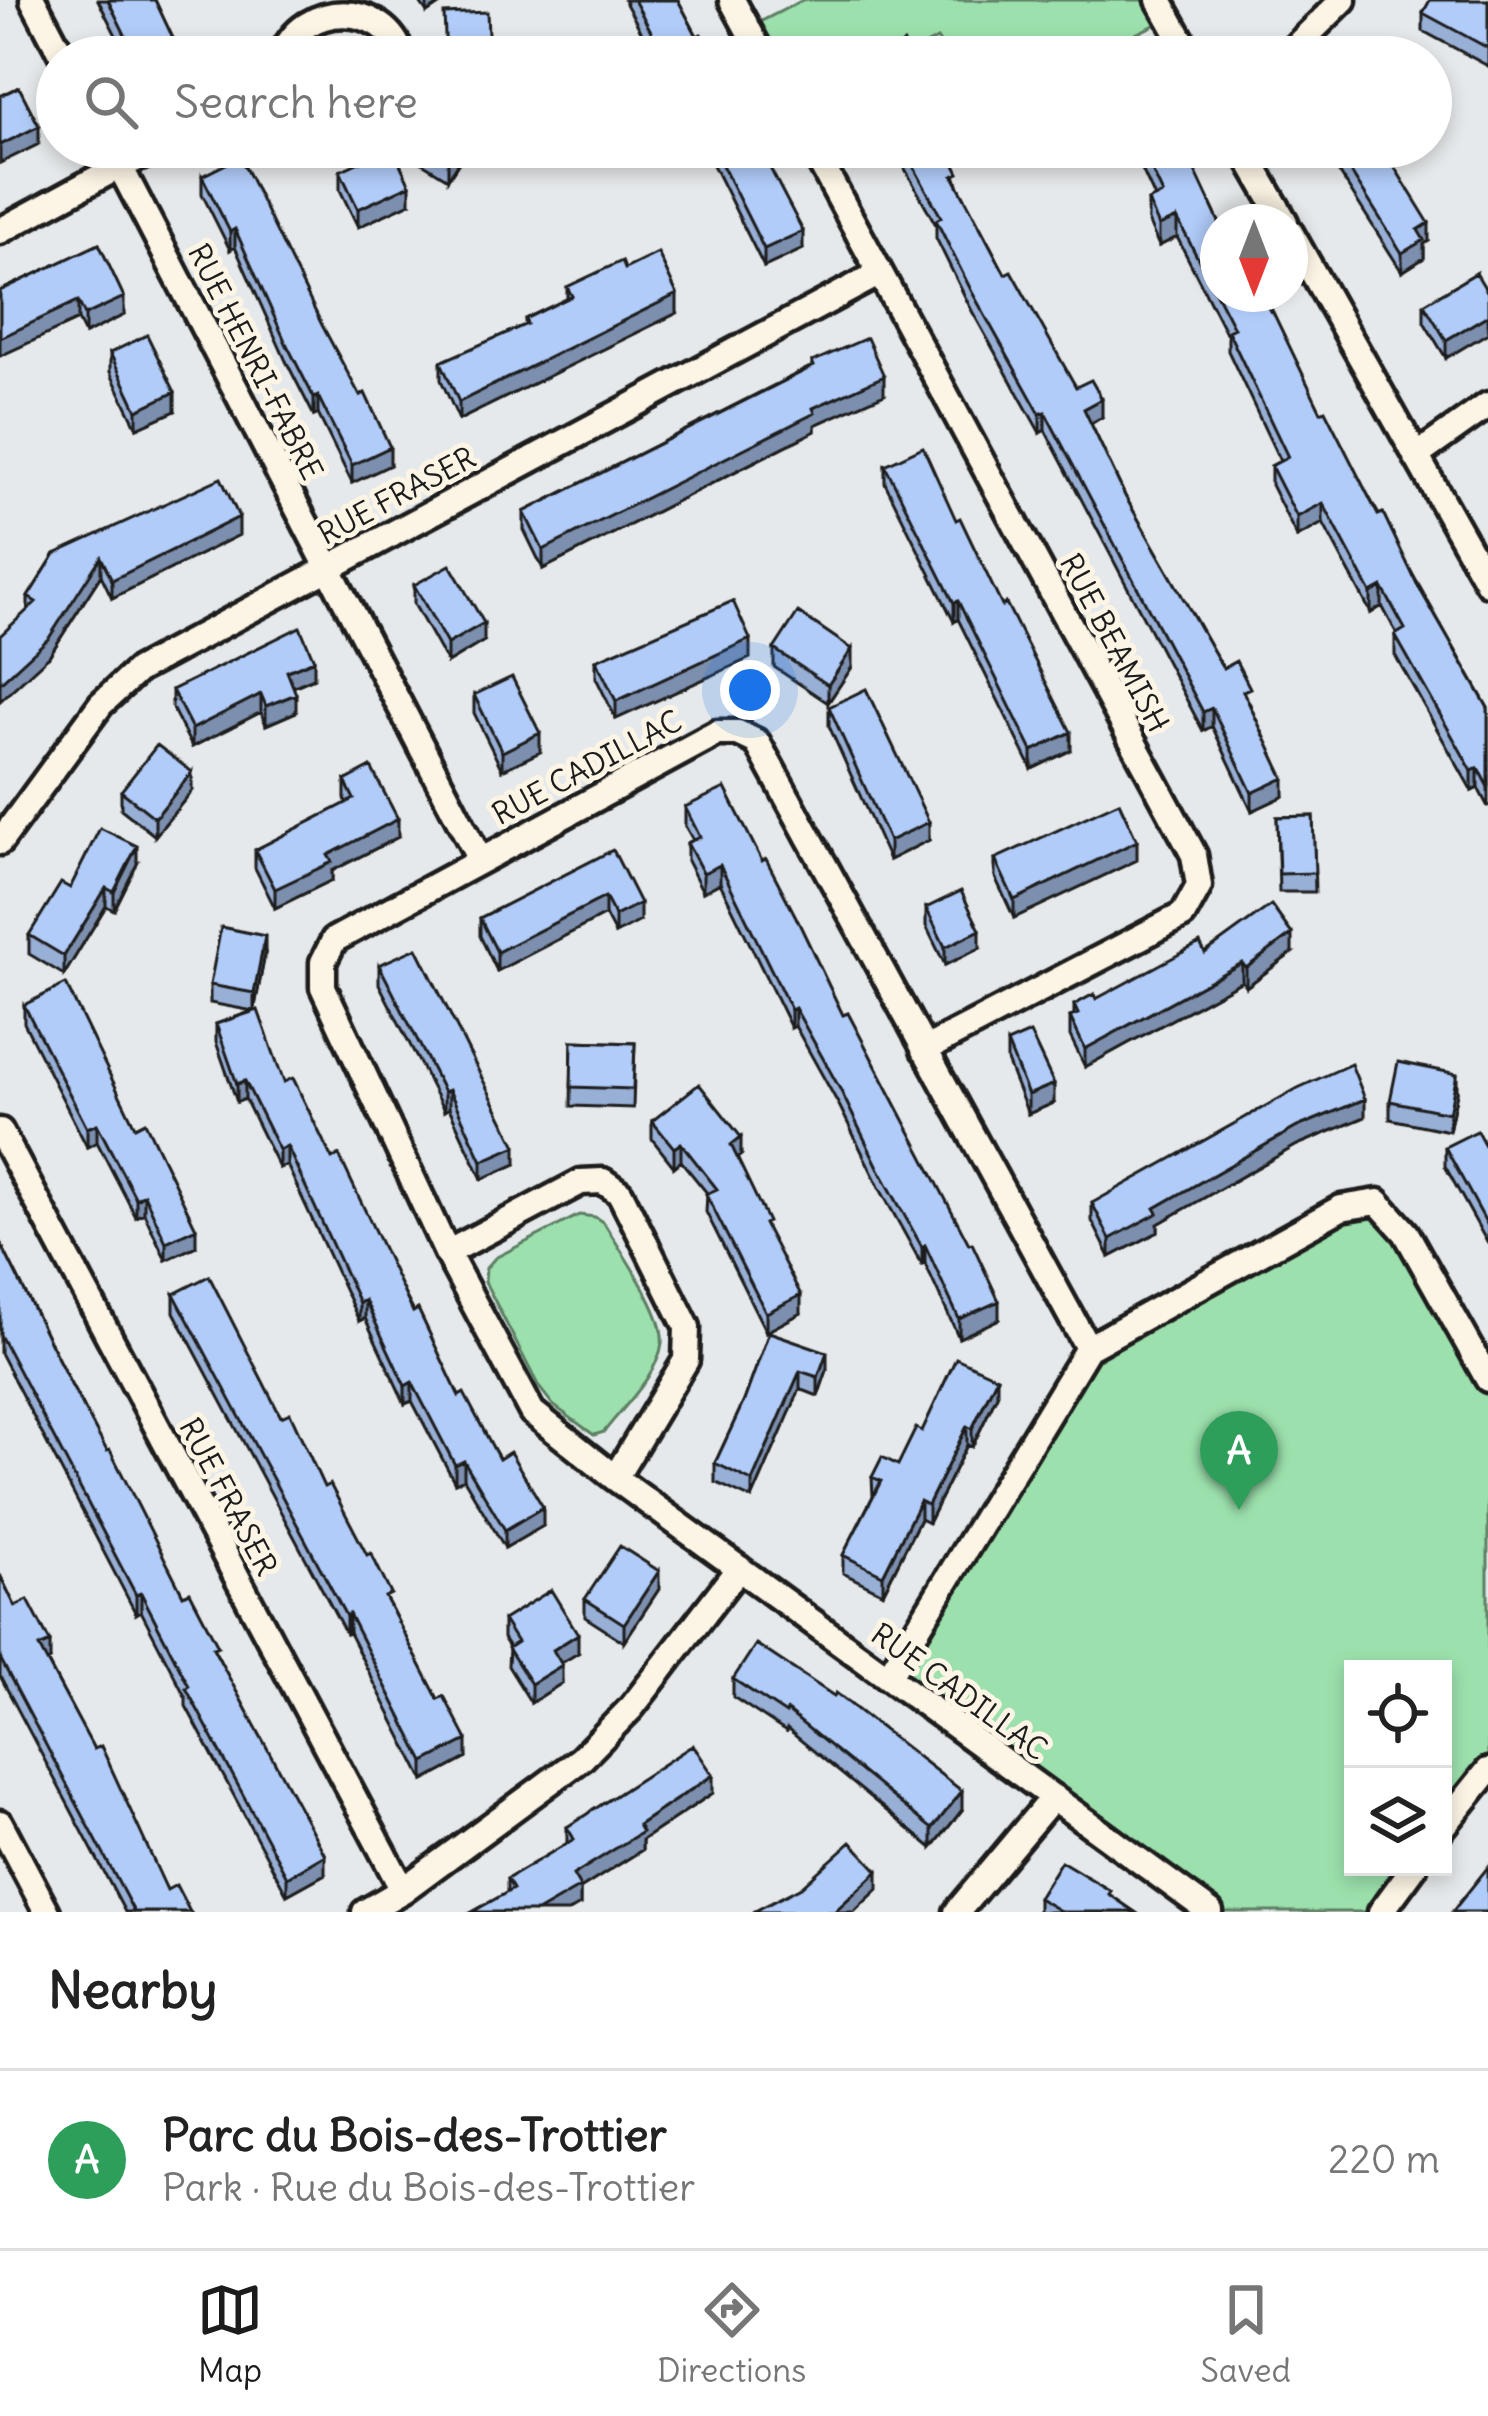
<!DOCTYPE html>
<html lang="en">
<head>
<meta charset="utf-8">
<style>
  body { margin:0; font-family:Delius,sans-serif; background:#f2f2f2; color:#222 }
  .controls { position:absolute; right:36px; bottom:36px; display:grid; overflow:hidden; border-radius:0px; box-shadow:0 6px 18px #0003 }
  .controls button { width:108px; height:108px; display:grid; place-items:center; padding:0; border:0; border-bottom:3px solid #e0e0e0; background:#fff; color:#222; font:60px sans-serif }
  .compass { position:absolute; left:1200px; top:204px; width:108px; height:108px; border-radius:50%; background:#fff; box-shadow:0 6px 18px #0003; rotate:180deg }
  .you { position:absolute; left:750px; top:690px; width:42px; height:42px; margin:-30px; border:9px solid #fff; border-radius:50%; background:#1a73e8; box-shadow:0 0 0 18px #1a73e833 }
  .badge { display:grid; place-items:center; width:78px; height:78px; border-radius:50%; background:#1c1c1c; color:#fff; font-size:39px; font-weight:700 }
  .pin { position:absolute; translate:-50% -99px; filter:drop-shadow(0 3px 6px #0008) }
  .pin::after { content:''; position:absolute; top:63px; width:42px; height:36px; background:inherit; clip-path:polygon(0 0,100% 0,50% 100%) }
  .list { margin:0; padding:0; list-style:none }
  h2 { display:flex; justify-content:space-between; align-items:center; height:156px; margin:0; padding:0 48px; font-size:51px }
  h2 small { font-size:39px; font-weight:400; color:#767676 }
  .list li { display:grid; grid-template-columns:78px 1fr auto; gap:36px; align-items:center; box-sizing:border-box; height:180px; padding:0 48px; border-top:3px solid #e0e0e0 }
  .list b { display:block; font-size:45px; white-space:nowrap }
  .list p { margin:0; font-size:39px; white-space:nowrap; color:#767676 }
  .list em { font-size:39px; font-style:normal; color:#767676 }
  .icon { flex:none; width:66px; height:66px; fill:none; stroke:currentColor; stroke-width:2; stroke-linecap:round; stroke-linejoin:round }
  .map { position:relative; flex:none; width:1488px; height:1912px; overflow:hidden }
  .search { position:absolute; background:#fff; box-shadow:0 6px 18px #0003; left:36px; right:36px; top:36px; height:132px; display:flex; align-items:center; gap:30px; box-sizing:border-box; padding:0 42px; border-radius:66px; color:#767676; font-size:45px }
  .sheet { height:336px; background:#fff }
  nav { display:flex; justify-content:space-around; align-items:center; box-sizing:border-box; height:168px; border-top:3px solid #e0e0e0; background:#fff; font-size:33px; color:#767676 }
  nav a { display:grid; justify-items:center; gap:6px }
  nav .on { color:#1c1c1c }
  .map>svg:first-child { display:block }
  .green { fill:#9ce1ad; stroke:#5c7e64; stroke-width:3 }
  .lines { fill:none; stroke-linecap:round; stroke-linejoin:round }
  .street-casing { stroke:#1c1c1c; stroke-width:33 }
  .street { stroke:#fcf5e5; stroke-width:24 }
  .wall { fill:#98afd6; stroke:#1c1c1c; stroke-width:3 }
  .shaded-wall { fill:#7c8fae; stroke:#1c1c1c; stroke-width:3 }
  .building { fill:#b1ccf9; stroke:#1c1c1c; stroke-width:3 }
  .labels { text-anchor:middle; stroke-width:10; stroke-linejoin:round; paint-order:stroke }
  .street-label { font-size:30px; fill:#1c1c1c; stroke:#fcf5e5 }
</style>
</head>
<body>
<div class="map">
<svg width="1488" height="1912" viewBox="0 0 1488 1912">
  <rect width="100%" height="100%" fill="#e6e9eb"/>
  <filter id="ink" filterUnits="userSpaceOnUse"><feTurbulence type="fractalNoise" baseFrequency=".00833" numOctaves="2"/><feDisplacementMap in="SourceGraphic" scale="24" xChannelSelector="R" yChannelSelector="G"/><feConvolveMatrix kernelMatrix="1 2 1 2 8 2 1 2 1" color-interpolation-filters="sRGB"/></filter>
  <g filter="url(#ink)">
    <path class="green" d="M803 0H1151L1163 21 1086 57H950L937 39 904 57H763L748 28Z
      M1378 1202 1488 1379V1771L1443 1827V1669H1353V1867H1414L1381 1912H1210L888 1677 1088 1348Z
      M579 1215 595 1217 604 1223C620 1250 666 1314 662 1343 658 1375 623 1407 604 1432L594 1435 553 1405 539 1387 485 1282 486 1268 495 1258Z"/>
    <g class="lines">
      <g class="street-casing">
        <path id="street" d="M33 0 63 57
          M732 0 763 57
          M1159 0 1191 57
          M282 57C302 0 386 0 402 57
          M1285 57 1343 0
          M110 147 480 860
          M812 147 1194 855 1199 886 1183 915 924 1050
          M1242 147 1285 222
          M0 231 120 166 163 147
          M1290 232 1488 583
          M1416 456 1488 405
          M0 842 101 704 138 670 880 273
          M0 1131 403 1890
          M447 1253 581 1182 603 1181 620 1193 687 1327 686 1360 615 1478
          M1088 1348 757 742 738 733H717L334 940 323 962V987L447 1253 532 1412 615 1478 1210 1912
          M888 1677 1088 1348 1341 1208 1378 1202 1406 1233 1488 1379
          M0 1823 47 1912
          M1443 1827 1488 1771
          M365 1912 403 1890 581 1759 632 1707 739 1568
          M957 1912 1053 1797
          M1381 1912 1414 1867"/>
      </g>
      <use href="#street" class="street"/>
    </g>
    <path class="wall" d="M98 0H155L181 57H127Z
      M418 0H446L427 13Z
      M624 0H678L697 36 713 57H655Z
      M1488 0V66L1423 31V13Z
      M414 147H469L448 179 414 158Z
      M704 147H759L803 249 764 267Z
      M893 147H946L959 187 1005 274 1076 387 1102 417 1091 424 1125 496 1223 668 1250 704 1284 796 1252 811 1212 726 1203 731 1045 430 1040 433 972 311 936 238V225Z
      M1124 147H1184L1219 222 1321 412 1488 708V807L1478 788 1472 791 1395 655V635L1397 634 1382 606 1371 613 1323 523 1297 537 1271 485V466L1280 461 1228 351V337L1177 237 1159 246 1148 221V201L1155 198 1134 152 1128 155Z
      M1323 147H1397L1386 154 1429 241 1424 244V258L1402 272Z
      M340 171 410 203 358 227 340 190Z
      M202 176 390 465 352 483 318 414 314 416 286 361 235 247 230 250 202 194Z
      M99 244 124 315 85 334 78 320 0 356V291Z
      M625 269 677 313 459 420 441 380V362L525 325V319L567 299V287Z
      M1476 273 1446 358 1424 322V304Z
      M110 353 175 411 137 428 110 372Z
      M812 362 884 394 815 425V431L543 569 524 530V512L812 366Z
      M885 465 956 520 1071 750 1032 769 958 619 954 622 885 483Z
      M239 535 112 598 101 575 49 656 28 609V597L55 554Z
      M414 585 484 641 447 663 414 604Z
      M774 649 852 667 828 703 774 667Z
      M750 658 616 719 596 678V660Z
      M314 678 293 687 296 712 266 725 261 712 192 747 172 708V690Z
      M474 695 540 752 502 770 474 713Z
      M829 707 929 840 889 860 829 726Z
      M345 781 398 837 332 871V880L275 908 255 868V850L347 803 345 799Z
      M121 791H192L155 836 121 809Z
      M685 807 762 861 999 1319 959 1338 925 1264 922 1265 879 1187 840 1107 795 1026 791 1028 720 883 703 892 687 861V843L693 840 685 826Z
      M1313 816 1315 892H1279L1277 817Z
      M613 850 640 921 615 934 605 915 497 971 480 936V918Z
      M995 859 1137 860 1014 918 995 877Z
      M137 864 114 910 106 906 64 975 29 954V935Z
      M926 908 980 948 945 965 926 926Z
      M1205 953H1292L1246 987 1242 981 1085 1067 1070 1036V1017L1074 1016V1005L1096 999Z
      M265 954 254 1011 284 1082 332 1159 459 1396 543 1526 505 1548 464 1479 455 1483 412 1401 405 1404 365 1318 359 1321 287 1165 279 1168 245 1099 237 1102 216 1042V1024L253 1011 210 1003V985Z
      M379 965 516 1164 482 1179 449 1108 444 1111 379 984Z
      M24 1005 135 1127 196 1246 166 1260 144 1213 136 1217 97 1142 87 1147 24 1023Z
      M572 1041 635 1043 633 1108 571 1106Z
      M1007 1043 1054 1103 1028 1114 1007 1061Z
      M1457 1092 1449 1131 1390 1119V1101Z
      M1365 1117 1297 1145 1158 1224V1232L1110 1257 1092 1221V1203Z
      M652 1121 741 1155 737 1158 801 1313 766 1332 706 1212 707 1193 681 1161 674 1167 652 1139Z
      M1445 1147 1488 1151V1244L1445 1166Z
      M0 1242 69 1381 183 1595 218 1657 325 1874 287 1895 186 1706V1698L141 1611 136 1614 0 1353Z
      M174 1294 281 1417 324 1487 391 1608 467 1758 424 1781 349 1633 346 1634 174 1312Z
      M769 1332 827 1370 818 1396 800 1389 752 1499 715 1482V1463L744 1401Z
      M997 1395 972 1447 967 1445 928 1523 920 1519 883 1593 843 1573V1555L873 1496 872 1477 898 1465 922 1431Z
      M0 1575 15 1606 50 1660 47 1661 167 1890 190 1912H125L0 1676Z
      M659 1589 624 1642 585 1617V1599Z
      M503 1620 578 1653 561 1663 562 1683 531 1703 508 1666 509 1647 503 1638Z
      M733 1679 962 1810 932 1848 787 1729 786 1732 733 1697Z
      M713 1793 642 1840V1850L580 1889V1905L507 1892V1879L567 1844V1827Z
      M1111 1896 1135 1912H1038V1898Z"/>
    <path class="shaded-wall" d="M427 0H446L427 13Z
      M39 126V144L0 163V145Z
      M457 147H469L448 179V161Z
      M410 185V203L358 227V209Z
      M1177 218V237L1159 246V226Z
      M1429 223V241L1424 244V258L1402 272V253L1418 230Z
      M235 229V247L230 250V232Z
      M803 231V249L764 267V249Z
      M677 294V313L459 420V402Z
      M124 297V315L85 334V315Z
      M78 301V320L0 356V338Z
      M1488 315V333L1446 358V340Z
      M884 376V394L815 425V431L543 569V550L813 408Z
      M175 392V411L137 428V410Z
      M318 396V414L314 416V398Z
      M1102 399V417L1084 427V409Z
      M1045 412V430L1040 433V414Z
      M390 447V465L352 483V465Z
      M1323 503V523L1297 537V517Z
      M239 517V535L112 598V580Z
      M101 557V575L49 656 0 701V683Z
      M1382 587V606L1371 613V593Z
      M958 601V619L954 622V603Z
      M484 623V641L447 663V644Z
      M750 639V658L616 719V701Z
      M852 649V667L828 703V685Z
      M314 660V678L287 689V671Z
      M261 694V712L192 747V729Z
      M296 694V712L266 725V706Z
      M1212 708V726L1203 731V712Z
      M1071 732V750L1032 769V751Z
      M540 733V752L502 770V752Z
      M1478 768V788L1472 791V771Z
      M192 772V791L155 836V818Z
      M1284 778V796L1252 811V793Z
      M398 819V837L332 871V880L275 908V889L328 855Z
      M929 822V840L889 860V841Z
      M1137 841V860L1014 918V900Z
      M137 846V864L114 910V892Z
      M720 865V883L703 892V873Z
      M106 888V906L64 975V956Z
      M605 897V915L497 971V952Z
      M640 903V921L615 934V916Z
      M980 930V948L945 965V947Z
      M1292 934V953L1246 987V968Z
      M265 936V954L254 1012V993Z
      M1242 963V981L1085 1067V1049Z
      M795 1008V1026L791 1028V1010Z
      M1457 1074V1092L1449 1131V1113Z
      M245 1081V1099L237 1102V1084Z
      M1054 1084V1103L1028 1114V1095Z
      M449 1090V1108L444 1111V1092Z
      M1365 1099V1117L1297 1145 1158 1224V1232L1110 1257V1239L1155 1208 1297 1127Z
      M97 1124V1142L87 1147V1128Z
      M741 1137V1155L731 1163V1145Z
      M681 1143V1161L674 1167V1148Z
      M287 1146V1165L279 1168V1150Z
      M516 1146V1164L482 1179V1161Z
      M144 1194V1213L136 1217V1199Z
      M196 1228V1246L166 1260V1242Z
      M925 1245V1264L922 1265V1247Z
      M801 1295V1313L766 1332V1313Z
      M365 1300V1318L359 1321V1303Z
      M999 1301V1319L959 1338V1319Z
      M827 1352V1370L818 1396V1377Z
      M800 1371V1389L752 1499V1481Z
      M997 1377V1395L972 1447V1429Z
      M412 1382V1401L405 1404V1386Z
      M967 1426V1445L928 1523V1505Z
      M464 1461V1479L455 1483V1465Z
      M920 1501V1519L883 1593V1575Z
      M543 1507V1526L505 1548V1530Z
      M659 1571V1589L624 1642V1624Z
      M141 1593V1611L136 1614V1595Z
      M349 1614V1633L346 1634V1616Z
      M578 1634V1653L553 1668V1650Z
      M50 1642V1660L39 1665V1647Z
      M562 1665V1683L531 1703V1684Z
      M467 1740V1758L424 1781V1762Z
      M713 1775V1793L642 1840V1850L580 1889V1905L568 1912H537L573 1875 638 1825Z
      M962 1791V1810L932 1848V1829Z
      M325 1855V1874L287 1895V1877Z
      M878 1871V1889L854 1912H834Z"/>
    <path class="building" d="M108 0H155L181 55 176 57H136Z
      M634 0H678L697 36 701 34 713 57H665Z
      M1430 0H1488V48L1423 13Z
      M487 12 489 57H446L444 14Z
      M904 43 912 57H878Z
      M19 87 39 126 0 145V96Z
      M392 147 410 185 358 209 340 171Z
      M426 147H457L448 161Z
      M713 147H759L803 231 764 249Z
      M903 147H946L959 173 953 176 1005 274 1011 271 1076 387 1091 380 1102 399 1084 409 1125 496 1223 668 1236 661 1250 688 1243 691 1284 778 1252 793 1212 708 1203 712 1045 412 1040 414 972 292 936 220 941 217Z
      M1141 147H1184L1219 222 1218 294H1261L1270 311 1272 310 1321 412 1325 410 1378 515 1383 513 1418 586 1488 708V787L1478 768 1472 771 1395 635 1405 629 1382 587 1371 593 1323 503 1297 517 1271 466 1288 457 1228 331 1234 328 1177 218 1159 226 1148 201 1163 194Z
      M1335 147H1382L1429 223 1418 230 1424 240 1402 253Z
      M240 157 322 325 360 396 365 393 390 447 352 465 318 396 314 398 286 343 235 229 230 232 202 176Z
      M99 244 124 297 85 315 78 301 0 338V291Z
      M658 253 677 294 459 402 441 362 527 324 525 319 572 296 567 287 622 261 625 269Z
      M1476 273 1488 293V315L1446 340 1424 304Z
      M147 335 175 392 137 410 110 353Z
      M867 338 884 376 813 408 815 413 543 550 524 512 814 366 812 362Z
      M923 447 956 520 960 518 1002 606 1006 603 1071 732 1032 751 958 601 954 603 885 465Z
      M221 478 239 517 112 580 101 557 49 638 0 683V636L36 602 28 597 55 554Z
      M450 565 484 623 447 644 414 585Z
      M733 601 750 639 616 701 596 660Z
      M798 612 852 649 828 685 774 649Z
      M300 627 314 660 287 671 296 694 266 706 261 694 192 729 172 690Z
      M512 677 540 733 502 752 474 695Z
      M866 689 929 822 889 841 829 707Z
      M157 745 192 772 155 818 121 791Z
      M371 767 398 819 328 855 332 862 275 889 255 850 354 799 345 781Z
      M725 788 762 861 766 859 796 917 843 1015 848 1013 969 1244 972 1243 999 1301 959 1319 925 1245 922 1247 879 1169 840 1089 795 1008 791 1010 720 865 703 873 687 843 700 837 685 807Z
      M1119 802 1137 841 1014 900 995 859Z
      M1313 816 1315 873 1279 874 1277 817Z
      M100 828 137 846 114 892 106 888 64 956 29 935 61 883 70 888Z
      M613 850 640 903 615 916 605 897 497 952 480 918Z
      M961 891 980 930 945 947 926 908Z
      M1271 905 1292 934 1246 968 1242 963 1085 1049 1070 1017 1078 1014 1074 1005 1094 994 1096 999 1200 943 1205 953Z
      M221 927 265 936 254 993 210 985Z
      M417 948 516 1146 482 1161 449 1090 444 1092 379 965Z
      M66 984 135 1127 145 1122 196 1228 166 1242 144 1194 136 1199 97 1124 87 1128 24 1005Z
      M258 1010 284 1082 293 1078 332 1159 339 1155 413 1312 418 1309 459 1396 464 1393 499 1459 510 1452 543 1507 505 1530 464 1461 455 1465 412 1382 405 1386 365 1300 359 1303 287 1146 279 1150 245 1081 237 1084 216 1024Z
      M1030 1033 1054 1084 1028 1095 1007 1043Z
      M572 1041 635 1043 633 1089 571 1087Z
      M1398 1062 1457 1074 1449 1113 1390 1101Z
      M1351 1064 1365 1099 1297 1127 1155 1208 1158 1213 1110 1239 1092 1203 1298 1088Z
      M699 1084 741 1137 731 1145 768 1222 764 1224 801 1295 766 1313 706 1194 717 1189 681 1143 674 1148 652 1121Z
      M1477 1131 1488 1151V1226L1445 1147Z
      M0 1242 69 1381 107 1451 110 1450 183 1595 190 1592 218 1646 213 1648 325 1855 287 1877 186 1688 189 1686 141 1593 136 1595 0 1335Z
      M209 1276 281 1417 290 1413 324 1487 330 1484 367 1555 371 1553 391 1594 385 1597 438 1699 444 1696 467 1740 424 1762 349 1614 346 1616 174 1294Z
      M769 1332 827 1352 818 1377 800 1371 752 1481 715 1463 744 1401Z
      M956 1358 997 1377 972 1429 967 1426 928 1505 920 1501 883 1575 843 1555 881 1481 872 1477 882 1457 898 1465 916 1428 922 1431Z
      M620 1546 659 1571 624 1624 585 1599Z
      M0 1575 15 1606 28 1600 50 1642 39 1647 94 1749 101 1746 167 1890 176 1885 190 1912H134L0 1658Z
      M551 1590 578 1634 553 1650 562 1665 531 1684 508 1648 517 1642 503 1620Z
      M756 1644 834 1696 836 1693 962 1791 932 1829 787 1711 786 1714 733 1679Z
      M693 1745 713 1775 638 1825 642 1832 573 1875 580 1887 537 1912H472L513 1889 507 1879 574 1839 567 1827Z
      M851 1842 878 1871 834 1912H753L801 1887Z
      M1061 1861 1111 1891 1109 1894 1135 1912H1062L1038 1898Z
      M1488 1867V1912H1452Z"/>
  </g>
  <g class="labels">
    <g class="street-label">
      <text transform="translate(255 362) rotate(63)" y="10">RUE HENRI-FABRE</text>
      <text transform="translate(397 496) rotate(-28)" y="10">RUE FRASER</text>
      <text transform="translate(1114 643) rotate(62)" y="10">RUE BEAMISH</text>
      <text transform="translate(587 768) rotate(-28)" y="10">RUE CADILLAC</text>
      <text transform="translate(228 1497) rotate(62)" y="10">RUE FRASER</text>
      <text transform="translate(959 1692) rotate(36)" y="10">RUE CADILLAC</text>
    </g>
  </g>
</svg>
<div class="controls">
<button><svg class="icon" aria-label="locate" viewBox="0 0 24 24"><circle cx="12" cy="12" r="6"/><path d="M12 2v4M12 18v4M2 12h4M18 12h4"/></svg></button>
<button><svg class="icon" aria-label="layers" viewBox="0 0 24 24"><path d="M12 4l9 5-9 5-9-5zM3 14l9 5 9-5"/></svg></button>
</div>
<svg class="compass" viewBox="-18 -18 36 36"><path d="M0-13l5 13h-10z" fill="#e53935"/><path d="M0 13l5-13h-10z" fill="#767676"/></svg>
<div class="you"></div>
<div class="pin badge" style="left:1239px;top:1510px;background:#2e9e5b">A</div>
<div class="search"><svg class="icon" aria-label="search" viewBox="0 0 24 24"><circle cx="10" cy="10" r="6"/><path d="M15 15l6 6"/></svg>Search here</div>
</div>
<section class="sheet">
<h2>Nearby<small></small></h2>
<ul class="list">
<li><span class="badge" style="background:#2e9e5b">A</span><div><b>Parc du Bois-des-Trottier</b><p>Park · Rue du Bois-des-Trottier</p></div><em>220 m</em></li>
</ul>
</section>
<nav>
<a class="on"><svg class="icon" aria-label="map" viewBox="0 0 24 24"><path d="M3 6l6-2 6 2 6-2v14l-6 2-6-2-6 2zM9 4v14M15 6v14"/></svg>Map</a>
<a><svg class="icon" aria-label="directions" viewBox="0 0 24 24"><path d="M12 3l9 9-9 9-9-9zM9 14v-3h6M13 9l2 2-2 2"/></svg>Directions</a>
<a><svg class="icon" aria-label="saved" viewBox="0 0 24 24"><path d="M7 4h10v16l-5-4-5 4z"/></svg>Saved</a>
</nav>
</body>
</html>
